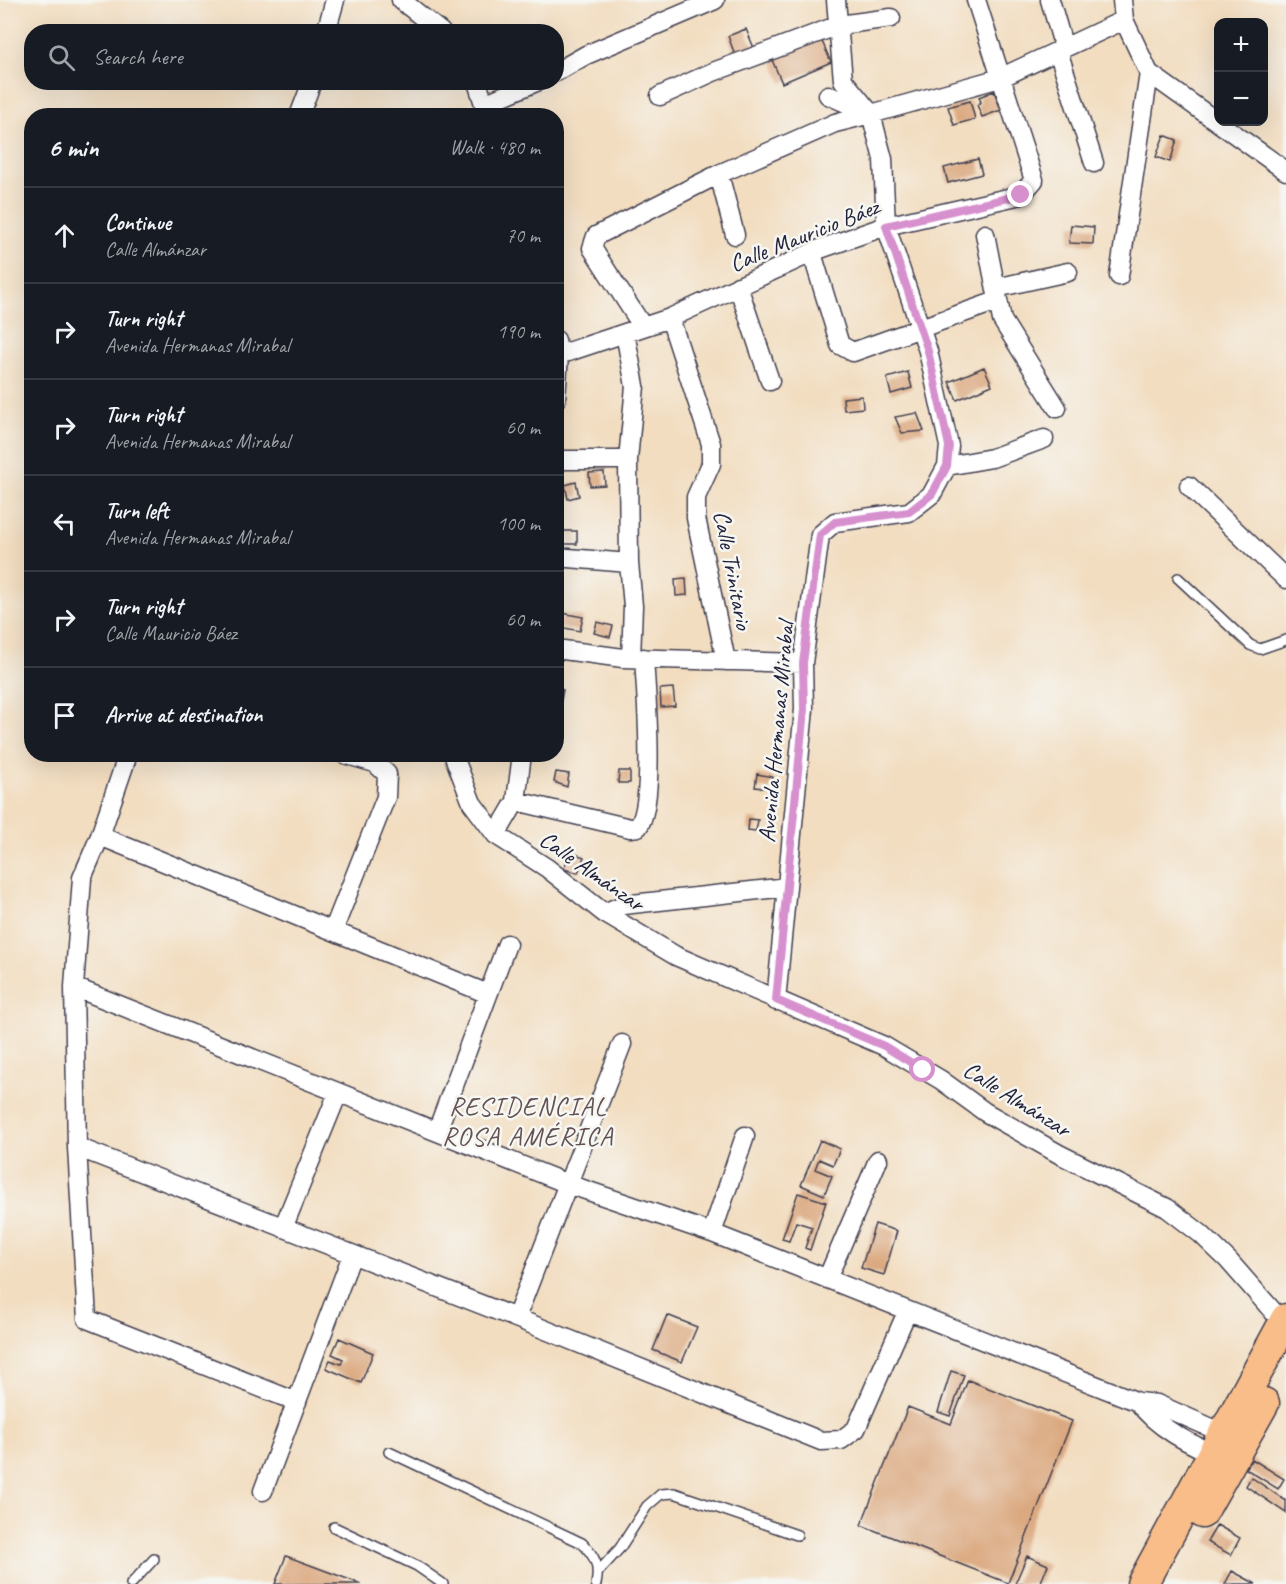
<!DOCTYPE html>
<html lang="en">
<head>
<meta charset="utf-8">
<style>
  body { margin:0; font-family:Caveat,sans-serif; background:#20242c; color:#f1f3f6 }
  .controls { position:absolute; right:18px; top:18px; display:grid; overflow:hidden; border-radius:12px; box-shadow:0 6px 24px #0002 }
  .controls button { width:54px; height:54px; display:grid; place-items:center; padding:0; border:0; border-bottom:2px solid #363941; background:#171b24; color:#f1f3f6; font:30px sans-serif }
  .stop { position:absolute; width:18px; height:18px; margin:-14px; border:4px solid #d690ce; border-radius:50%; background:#fff }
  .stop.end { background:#d690ce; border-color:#fff; box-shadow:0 2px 6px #0008 }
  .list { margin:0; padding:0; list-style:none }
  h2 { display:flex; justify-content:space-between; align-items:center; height:78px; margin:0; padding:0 24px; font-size:26px }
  h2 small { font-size:20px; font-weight:400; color:#9ea1a6 }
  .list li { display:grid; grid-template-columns:39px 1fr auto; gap:18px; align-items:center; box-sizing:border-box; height:96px; padding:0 24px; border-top:2px solid #363941 }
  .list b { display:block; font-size:22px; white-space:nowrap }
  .list p { margin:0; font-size:20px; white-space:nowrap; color:#9ea1a6 }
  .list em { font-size:20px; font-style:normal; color:#9ea1a6 }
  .icon { flex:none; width:33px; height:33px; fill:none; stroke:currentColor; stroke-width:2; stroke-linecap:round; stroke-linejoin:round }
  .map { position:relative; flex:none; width:1286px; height:1584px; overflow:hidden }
  .search { position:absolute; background:#171b24; box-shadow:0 6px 24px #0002; left:24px; top:24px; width:540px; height:66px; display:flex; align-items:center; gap:15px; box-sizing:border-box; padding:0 21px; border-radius:24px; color:#9ea1a6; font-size:22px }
  .panel { position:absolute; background:#171b24; box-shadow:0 6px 24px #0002; left:24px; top:108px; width:540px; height:654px; border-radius:24px }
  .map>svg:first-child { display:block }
  .building { fill:#dba980 }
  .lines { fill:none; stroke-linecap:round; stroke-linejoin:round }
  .service-casing { stroke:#413e4f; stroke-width:12 }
  .minor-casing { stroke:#413e4f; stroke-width:21 }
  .primary-casing { stroke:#413e4f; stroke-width:33 }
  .service { stroke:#fff; stroke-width:9 }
  .minor { stroke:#fff; stroke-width:18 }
  .primary { stroke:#f8bd89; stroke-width:30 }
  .route { stroke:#d690ce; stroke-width:8 }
  .labels { text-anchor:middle; stroke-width:5; stroke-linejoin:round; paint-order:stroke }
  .street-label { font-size:24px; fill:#22223b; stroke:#f6f6f2 }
  .neighbourhood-label { font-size:26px; letter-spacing:1.5px; fill:#635153; stroke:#f6f6f2 }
</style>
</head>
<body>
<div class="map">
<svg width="1286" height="1584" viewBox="0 0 1286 1584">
  <rect width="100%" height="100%" fill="#f6f6f2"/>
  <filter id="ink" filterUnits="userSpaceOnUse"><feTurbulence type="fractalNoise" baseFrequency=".0167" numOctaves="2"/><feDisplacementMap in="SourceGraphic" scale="12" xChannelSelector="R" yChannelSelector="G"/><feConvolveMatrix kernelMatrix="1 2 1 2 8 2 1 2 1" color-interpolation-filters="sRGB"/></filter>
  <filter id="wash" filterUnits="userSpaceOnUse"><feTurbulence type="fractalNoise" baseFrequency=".008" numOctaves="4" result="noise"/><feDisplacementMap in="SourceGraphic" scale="24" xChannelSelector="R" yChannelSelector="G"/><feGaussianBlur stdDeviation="1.35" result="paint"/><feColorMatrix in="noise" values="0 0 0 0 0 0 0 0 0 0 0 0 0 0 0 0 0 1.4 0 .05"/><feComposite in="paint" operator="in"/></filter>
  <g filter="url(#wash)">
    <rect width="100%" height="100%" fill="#f2ddc0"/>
    <g id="blocks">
      <path class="building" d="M746 29 754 48 735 55 728 36Z
        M821 39 831 62 782 83 772 60Z
        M994 91 1001 110 982 117 977 105 981 102 979 97Z
        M970 101 975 119 954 125 948 107Z
        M1164 135 1177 140 1170 162 1156 157Z
        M978 159 982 174 948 183 944 168Z
        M1071 225 1094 227 1093 244 1069 243Z
        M984 367 992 385 957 400 949 382Z
        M908 372 912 388 891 394 887 378Z
        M862 396 863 408 844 410 843 398Z
        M917 413 924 431 902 433 895 417Z
        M604 472 605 485 590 486 589 473Z
        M576 482 579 496 568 499 565 485Z
        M560 531H577V544H559Z
        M686 578 687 595 676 596 675 579Z
        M562 613 583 617 580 631 559 627Z
        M597 622 613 626 610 637 594 633Z
        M556 688 563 690 559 711 556 710Z
        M673 688 675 706 661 707 660 689Z
        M619 771H630V783H618Z
        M556 772 569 774 567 787 554 782Z
        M757 774 773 777 771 789 755 787Z
        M749 819 758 820 756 831 748 830Z
        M569 852 584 857 578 873 564 869Z
        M820 1140 840 1149 833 1165 819 1159 815 1169 832 1176 824 1195 801 1185Z
        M798 1193 826 1202 810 1250 805 1248 812 1227 796 1222 789 1241 782 1239Z
        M875 1224 897 1231 884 1275 861 1268Z
        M667 1315 697 1327 682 1362 653 1350Z
        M339 1338 373 1353 361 1383 326 1368 330 1360 341 1364 343 1359 332 1354Z
        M951 1371 964 1375 950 1416 938 1412Z
        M968 1380 1072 1421 1008 1583 861 1525 908 1407 951 1424Z
        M1252 1459 1284 1479 1278 1489 1246 1469Z
        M1251 1477 1286 1501V1513L1246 1486Z
        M1217 1525 1240 1538 1231 1555 1207 1542Z
        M286 1556 361 1584H275Z
        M1027 1556 1048 1565 1040 1584H1015Z
        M1232 1571 1256 1584H1225Z"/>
    </g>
  </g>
  <g filter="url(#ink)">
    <use href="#blocks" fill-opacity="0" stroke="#413e4f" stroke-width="1.5"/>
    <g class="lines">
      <g class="service-casing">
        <path id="service" d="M1178 578 1250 645 1260 649 1286 640
          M389 1452 582 1543C595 1556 600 1566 596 1584
          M334 1527 417 1566 443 1584
          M599 1571 620 1548 647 1506 661 1494 674 1493 797 1535
          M131 1584 154 1559"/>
      </g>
      <g class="minor-casing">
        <path id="minor" d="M401 0 441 32
          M1050 0 1064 48
          M1122 0 1124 20 1149 73 1286 171
          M326 32 335 0
          M1058 51 1094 163
          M556 72 586 55 715 0
          M477 82 484 104 536 82
          M828 95 871 114 1000 78 1124 20
          M660 96 713 72 839 25 891 18
          M299 116 312 82
          M719 174 735 235
          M985 234 1002 320 1057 408
          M812 253 840 345 853 352 997 301
          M1119 276 1149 73
          M738 286 770 381
          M996 288 1068 272
          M670 318 711 444V464L696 497V518L726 661
          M643 327 592 248 596 236 719 174 835 123 871 114
          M625 333 635 386 628 460 629 563 633 606 631 658
          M556 340 559 355 556 399
          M559 355 670 318 820 249 886 226 1021 195 1034 180 976 0
          M556 460H628
          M947 466 992 458 1044 439
          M1189 486 1286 579
          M556 557 629 563
          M556 649 623 658 803 663
          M128 754 100 836 82 878 74 987 77 1147 87 1319 297 1402
          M453 754 472 803 496 835 547 868 604 913 676 956 884 1046 941 1080 985 1112 1059 1154 1167 1208 1201 1234 1228 1260 1286 1326
          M516 801 630 828 638 827C656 804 646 692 644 658
          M496 835 516 801 522 754
          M100 836 488 994
          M604 913 623 905 787 887
          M333 931 386 797 387 774 375 763 344 754
          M74 987 568 1184 712 1233 1138 1402 1157 1404 1232 1437
          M776 1001 804 709 803 663 820 535 835 522 909 512 932 494 947 466 949 446 928 351 886 226 883 159 871 114 843 80 836 0
          M437 1131 507 944
          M77 1147 516 1318 821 1441 841 1440 856 1429 907 1312
          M283 1228 338 1093
          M712 1233 745 1136
          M827 1279 878 1160
          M516 1318 622 1044
          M1138 1402C1158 1429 1189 1443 1219 1457
          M263 1491 352 1255"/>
      </g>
      <g class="primary-casing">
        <path id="primary" d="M1202 1513 1264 1403
          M1142 1584 1286 1319"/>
      </g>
      <use href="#service" class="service"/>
      <use href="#minor" class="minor"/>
      <use href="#primary" class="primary"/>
    </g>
  </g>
  <g class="lines" filter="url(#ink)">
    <path class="route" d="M923 1070 884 1046 776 1000 804 709 803 663 820 535 835 522 909 512 932 494 947 466 949 446 928 351 886 226 1021 195"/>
  </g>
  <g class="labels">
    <g class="street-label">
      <text transform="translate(804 235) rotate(-22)" y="8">Calle Mauricio Báez</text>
      <text transform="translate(733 570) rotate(79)" y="8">Calle Trinitario</text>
      <text transform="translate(776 732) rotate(-85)" y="8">Avenida Hermanas Mirabal</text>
      <text transform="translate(592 871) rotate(35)" y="8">Calle Almánzar</text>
      <text transform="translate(1017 1099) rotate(32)" y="8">Calle Almánzar</text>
    </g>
    <g class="neighbourhood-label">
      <text x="528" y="1115">RESIDENCIAL<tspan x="528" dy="30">ROSA AMÉRICA</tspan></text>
    </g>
  </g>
</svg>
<div class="controls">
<button>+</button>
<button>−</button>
</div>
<div class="stop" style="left:923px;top:1070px"></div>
<div class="stop end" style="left:1021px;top:195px"></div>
<div class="search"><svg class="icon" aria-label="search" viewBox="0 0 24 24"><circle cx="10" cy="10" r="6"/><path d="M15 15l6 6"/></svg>Search here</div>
<section class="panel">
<h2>6 min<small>Walk · 480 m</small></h2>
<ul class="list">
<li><svg class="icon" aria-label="ahead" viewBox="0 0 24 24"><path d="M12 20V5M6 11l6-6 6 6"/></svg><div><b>Continue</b><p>Calle Almánzar</p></div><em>70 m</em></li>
<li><svg class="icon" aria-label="right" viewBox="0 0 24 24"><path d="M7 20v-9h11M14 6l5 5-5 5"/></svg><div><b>Turn right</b><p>Avenida Hermanas Mirabal</p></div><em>190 m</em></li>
<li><svg class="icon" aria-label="right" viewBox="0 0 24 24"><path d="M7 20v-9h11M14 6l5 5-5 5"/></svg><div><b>Turn right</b><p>Avenida Hermanas Mirabal</p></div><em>60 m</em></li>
<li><svg class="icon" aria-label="left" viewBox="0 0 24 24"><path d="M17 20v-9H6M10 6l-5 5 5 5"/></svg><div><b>Turn left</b><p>Avenida Hermanas Mirabal</p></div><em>100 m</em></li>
<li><svg class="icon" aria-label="right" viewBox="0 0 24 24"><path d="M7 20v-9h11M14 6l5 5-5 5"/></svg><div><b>Turn right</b><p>Calle Mauricio Báez</p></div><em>60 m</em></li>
<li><svg class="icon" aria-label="arrive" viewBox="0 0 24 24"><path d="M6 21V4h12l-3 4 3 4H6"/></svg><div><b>Arrive at destination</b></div></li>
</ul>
</section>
</div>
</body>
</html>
